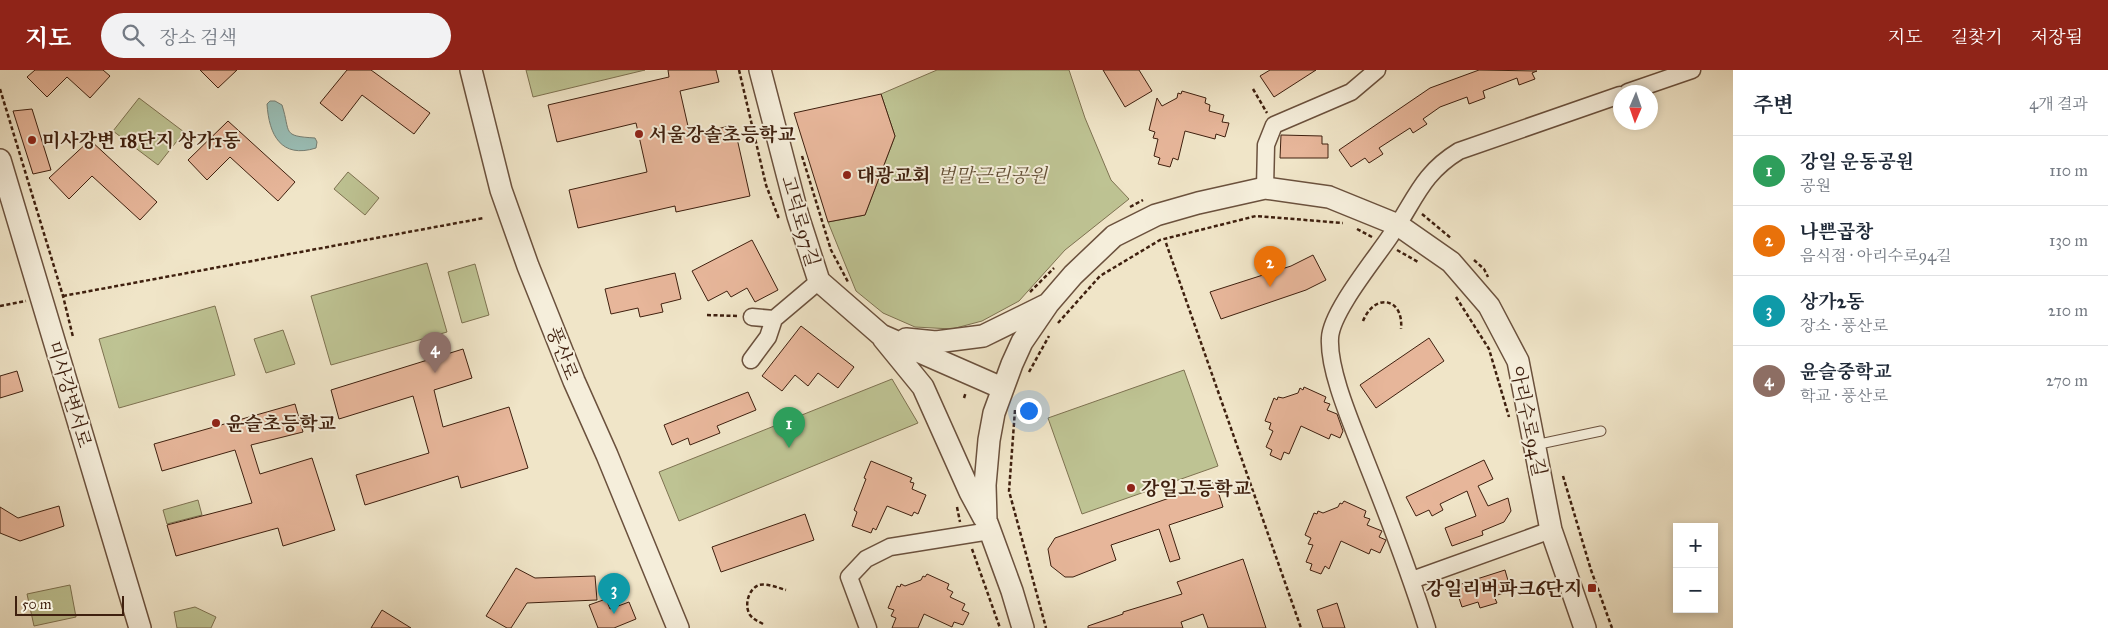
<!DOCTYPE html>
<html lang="ko">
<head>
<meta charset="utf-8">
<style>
  body { margin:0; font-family:"IM FELL Great Primer","Noto Serif KR",serif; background:#f2f2f3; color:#1f2937 }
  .controls { position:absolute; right:15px; bottom:15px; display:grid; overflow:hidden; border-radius:0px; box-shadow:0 2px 8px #0003 }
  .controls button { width:45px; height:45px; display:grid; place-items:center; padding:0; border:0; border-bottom:1px solid #e0e1e3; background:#fff; color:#1f2937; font:25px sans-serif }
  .compass { position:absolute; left:1613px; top:15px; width:45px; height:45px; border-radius:50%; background:#fff; box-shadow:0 2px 8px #0003; rotate:182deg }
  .scale { position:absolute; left:15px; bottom:12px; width:109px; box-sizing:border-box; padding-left:5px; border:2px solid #3f200f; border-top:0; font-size:14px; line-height:18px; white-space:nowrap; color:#3f200f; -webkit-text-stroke:4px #f5eedb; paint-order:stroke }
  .you { position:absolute; left:1028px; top:340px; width:18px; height:18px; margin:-12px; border:4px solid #fff; border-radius:50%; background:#1a73e8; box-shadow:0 0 0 8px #1a73e833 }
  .badge { display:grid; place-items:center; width:32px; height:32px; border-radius:50%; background:#8f2418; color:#fff; font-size:16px; font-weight:700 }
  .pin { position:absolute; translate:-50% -41px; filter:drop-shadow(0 1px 2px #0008) }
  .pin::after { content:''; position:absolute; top:26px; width:18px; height:15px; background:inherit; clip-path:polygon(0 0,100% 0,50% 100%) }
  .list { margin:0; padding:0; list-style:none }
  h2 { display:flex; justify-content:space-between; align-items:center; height:65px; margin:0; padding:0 20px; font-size:21px }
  h2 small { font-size:16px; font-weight:400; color:#747a83 }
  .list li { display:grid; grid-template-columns:32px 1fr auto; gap:15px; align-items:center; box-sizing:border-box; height:70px; padding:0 20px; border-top:1px solid #e0e1e3 }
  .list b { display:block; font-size:19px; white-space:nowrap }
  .list p { margin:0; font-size:16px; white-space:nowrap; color:#747a83 }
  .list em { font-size:16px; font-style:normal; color:#747a83 }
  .icon { flex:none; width:28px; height:28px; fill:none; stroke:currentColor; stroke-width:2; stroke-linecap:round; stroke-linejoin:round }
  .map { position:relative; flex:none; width:1733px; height:558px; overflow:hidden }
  header { display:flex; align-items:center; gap:30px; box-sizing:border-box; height:70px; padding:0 25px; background:#8f2418; color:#fff }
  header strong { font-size:24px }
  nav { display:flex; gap:28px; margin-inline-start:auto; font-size:18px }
  .search { width:350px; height:45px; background:#f2f2f3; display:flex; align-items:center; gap:12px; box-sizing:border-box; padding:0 18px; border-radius:28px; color:#747a83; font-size:19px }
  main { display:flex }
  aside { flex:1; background:#fff }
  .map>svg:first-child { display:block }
  .green { fill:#bec393; stroke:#7e7251 }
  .water { fill:#9abfb7; stroke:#767f74 }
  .building { fill:#e7b69a; stroke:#3f200f }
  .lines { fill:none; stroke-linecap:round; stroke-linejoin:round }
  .service-casing { stroke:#6b513d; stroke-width:11 }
  .minor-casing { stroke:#6b513d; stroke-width:19 }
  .tertiary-casing { stroke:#6b513d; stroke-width:24 }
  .path { stroke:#3f200f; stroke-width:2.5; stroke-dasharray:4 2.5; stroke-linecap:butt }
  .service { stroke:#f5eedb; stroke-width:9 }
  .minor { stroke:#f5eedb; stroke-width:16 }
  .tertiary { stroke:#f5eedb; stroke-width:21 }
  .poi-dot { fill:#8f2418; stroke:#f5eedb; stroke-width:2 }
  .labels { text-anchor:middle; stroke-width:4; stroke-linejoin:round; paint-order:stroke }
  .poi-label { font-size:19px; font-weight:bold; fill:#3f200f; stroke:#f5eedb; text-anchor:start }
  .park-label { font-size:19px; font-style:italic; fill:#655137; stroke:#f5eedb }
  .street-label { font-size:19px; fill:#3f200f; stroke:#f5eedb }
</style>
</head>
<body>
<header>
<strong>지도</strong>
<div class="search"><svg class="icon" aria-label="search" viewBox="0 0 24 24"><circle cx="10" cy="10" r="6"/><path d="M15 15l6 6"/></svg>장소 검색</div>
<nav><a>지도</a><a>길찾기</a><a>저장됨</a></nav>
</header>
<main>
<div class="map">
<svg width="1733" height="558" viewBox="0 0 1733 558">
  <rect width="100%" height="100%" fill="#f0e5c8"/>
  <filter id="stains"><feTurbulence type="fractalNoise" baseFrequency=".004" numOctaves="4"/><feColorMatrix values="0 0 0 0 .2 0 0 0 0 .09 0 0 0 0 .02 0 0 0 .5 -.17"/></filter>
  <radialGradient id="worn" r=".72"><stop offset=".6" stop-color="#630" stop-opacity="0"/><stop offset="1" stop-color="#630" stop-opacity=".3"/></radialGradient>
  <path class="green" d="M526 0H645L533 27Z
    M937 0H1069L1085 48 1111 110 1129 129 1065 180 1019 231 982 251 952 259 915 257 883 243 856 221 828 152 865 145 895 66 881 24Z
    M139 28 184 62 158 95 113 61Z
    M348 102 379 128 365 145 334 119Z
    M427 193 447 262 331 295 311 226Z
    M475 194 489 245 462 253 448 202Z
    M215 236 235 305 119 338 99 269Z
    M283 260 295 294 266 303 254 269Z
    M1184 300 1218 396 1082 444 1048 348Z
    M892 309 918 353 679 451 659 402Z
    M198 430 202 445 167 454 163 440Z
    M70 515 76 547 34 556 27 524Z
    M195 537 216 547 211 558H177L174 542Z"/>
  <path class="water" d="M270 31H275L282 35C291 63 281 66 315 68L317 72 316 78C281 89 269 65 267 34Z"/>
  <path class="building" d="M35 0H103L110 6 90 28 67 7 47 27 27 7Z
    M200 0H237L218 18Z
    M347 0H371L430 43 414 64 362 25 342 51 320 33Z
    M668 0H716L719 12 680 21 690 65 734 55 750 126 676 142 675 136 578 158 569 120 647 102 636 53 557 72 548 35 669 7Z
    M1103 0H1139L1152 21 1125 37Z
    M1270 0H1316L1274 27 1260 6Z
    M1479 0 1537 1 1532 3 1535 9 1519 15 1517 8 1483 21 1485 28 1469 34 1467 27 1440 37 1423 49 1427 54 1413 63 1410 58 1379 78 1383 84 1369 93 1365 88 1351 97 1339 80 1430 18Z
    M1182 21 1206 28 1205 33 1210 35 1209 41 1224 45 1222 52 1229 53 1225 67 1216 64 1215 69 1185 61 1178 90 1173 88 1170 97 1158 94 1160 88 1154 86 1158 69 1153 68 1155 62 1149 60 1157 28 1162 36 1177 28 1178 23 1181 24Z
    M881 24 895 66 865 145 828 152 794 43Z
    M32 39 51 100 33 104 13 41Z
    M228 51 295 112 278 131 230 87 207 110 188 90Z
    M1281 65 1322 66V74H1328V88H1280Z
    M90 70 157 132 140 150 92 106 69 129 49 108Z
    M752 170 778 220 755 232 747 218 731 227 727 221 708 231 692 201Z
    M1313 185 1326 210 1306 220 1221 249 1210 222 1291 196Z
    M675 203 681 229 661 234 663 242 640 247 638 238 611 244 605 219Z
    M801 256 854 297 838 318 818 303 808 316 795 305 782 321 762 306Z
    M1429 268 1444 291 1376 338 1360 315Z
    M463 279 472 308 434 320 443 357 509 337 528 398 461 418 458 406 365 435 356 405 429 383 413 326 339 349 331 320Z
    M17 301 23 321 0 328V306Z
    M1304 317 1326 327 1324 332 1330 334 1327 340 1337 344 1343 361 1340 368 1331 364 1329 369 1301 356 1289 384 1284 382 1281 390 1270 385 1272 380 1266 377 1273 361 1269 359 1271 353 1265 351 1274 328 1277 330 1278 327 1283 328 1298 323 1300 318 1303 320Z
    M748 322 756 340 717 356 720 363 690 375 688 368 672 375 664 355Z
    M295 334 303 362 251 375 260 404 312 388 335 460 283 476 278 458 176 486 167 455 252 433 235 380 162 401 154 374Z
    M1484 390 1493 409 1478 416 1488 436 1508 428 1511 441 1504 452 1482 461 1483 465 1452 476 1445 458 1476 446 1467 421 1440 434 1443 440 1432 446 1429 440 1416 446 1406 427Z
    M871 391 912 408 910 412 914 413 912 419 926 425 918 444 914 442 912 446 887 436 876 460 873 458 871 463 852 456 857 442 854 440 866 409 864 408Z
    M1215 412 1223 437 1169 455 1180 489 1170 492 1159 459 1111 475 1116 490 1073 507H1065L1051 496 1048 479 1055 468Z
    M1344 431 1366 441 1364 447 1370 449 1367 455 1382 461 1379 467 1386 470 1380 483 1371 479 1369 484 1341 471 1329 499 1325 496 1321 504 1310 500 1312 494 1306 492 1313 475 1308 474 1311 468 1305 465 1314 443 1317 444 1318 441 1323 443 1338 437 1340 433 1342 434Z
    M59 436 64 456 20 471 0 463V437L18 448Z
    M805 444 814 470 721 502 712 477Z
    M1243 489 1266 558H1208L1203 544 1181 552 1183 558H1088V556L1123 544V542L1182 524 1177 512Z
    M516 498 535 508 595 506 597 530 527 533 511 558H507L486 546Z
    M1505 500 1511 521 1494 526 1497 533 1480 538 1478 532 1462 537 1455 516Z
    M927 504 949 514 947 519 953 522 950 527 965 534 962 540 969 543 963 555 954 552 952 557 924 544 918 558H892L896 548 891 546 894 540 888 538 897 516 900 517 901 514 905 516 921 510 923 506 925 507Z
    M606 529 610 539 629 532 636 549 614 558H598L589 535Z
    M1337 533 1345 558H1323L1317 540Z
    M382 540 411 558H371Z"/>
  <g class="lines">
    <g class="service-casing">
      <path id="service" d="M1535 375 1601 361"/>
    </g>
    <g class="minor-casing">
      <path id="minor" d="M1628 22 1692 0
        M1265 118 1266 75 1274 55 1351 22 1377 0
        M752 247 774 249
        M751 290 768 267 774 249 819 211
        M1412 510 1551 460
        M868 558 849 507 866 489 890 477 990 461
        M1427 558C1409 501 1388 446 1366 391 1354 359 1328 302 1330 268 1331 242 1375 189 1391 165 1415 131 1421 104 1459 81L1620 25"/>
    </g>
    <g class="tertiary-casing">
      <path id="tertiary" d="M471 0 501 120 528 196 574 311 607 385 678 558
        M760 0 798 146 819 211 881 265 1002 318
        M0 90 140 558
        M883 268 923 317 970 422 984 448
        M906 269 936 272 983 266 1048 234
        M1023 558 1012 521 986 450 985 415 989 370 994 343 1012 294 1022 272 1048 234 1073 205 1114 166 1156 145 1198 133 1265 118 1329 127 1398 155 1451 192 1489 236 1518 291 1551 460 1585 558"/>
    </g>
    <path class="path" d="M739 0 766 115 779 149
      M0 19 63 226 73 267
      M1253 19 1267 43
      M802 86 831 180 848 212
      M1130 137 1143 130
      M1422 144 1452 169
      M1357 159 1372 167
      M1166 173 1301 558
      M1397 180 1418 192
      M1474 190 1484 199 1488 207
      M1030 222 1054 198
      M63 226 484 148
      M1456 227 1489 279 1509 347
      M0 236 26 231
      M707 245 738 246
      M1363 251C1375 222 1404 228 1401 259
      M1058 253 1100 206 1160 170 1256 146 1343 153
      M1029 302 1049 266
      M964 328 966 322
      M1015 340 1009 421 1046 558
      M1563 406 1591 500 1612 558
      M957 437 960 452
      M972 479 1000 558
      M763 554C758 551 754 550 750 545 744 536 748 519 759 515 767 513 779 518 786 520"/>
    <use href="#service" class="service"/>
    <use href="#minor" class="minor"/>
    <use href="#tertiary" class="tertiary"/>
  </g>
  <g class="poi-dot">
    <circle cx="639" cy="64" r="5"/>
    <circle cx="32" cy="70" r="5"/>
    <circle cx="847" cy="105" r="5"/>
    <circle cx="216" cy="353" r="5"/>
    <circle cx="1131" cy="418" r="5"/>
    <rect x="1587" y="513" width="10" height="10" rx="2.5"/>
  </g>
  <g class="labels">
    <g class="poi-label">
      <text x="649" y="71">서울강솔초등학교</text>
      <text x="42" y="77">미사강변 18단지 상가1동</text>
      <text x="857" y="112">대광교회</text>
      <text x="226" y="360">윤슬초등학교</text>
      <text x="1141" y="425">강일고등학교</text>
      <text x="1582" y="525" text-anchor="end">강일리버파크6단지</text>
    </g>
    <g class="park-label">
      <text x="992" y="112">벌말근린공원</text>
    </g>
    <g class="street-label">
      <text transform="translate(801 151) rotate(74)" y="7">고덕로97길</text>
      <text transform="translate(563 283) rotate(69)" y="7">풍산로</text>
      <text transform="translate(70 324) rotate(73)" y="7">미사강변서로</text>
      <text transform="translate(1529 351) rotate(78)" y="7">아리수로94길</text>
    </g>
  </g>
  <rect width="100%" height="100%" filter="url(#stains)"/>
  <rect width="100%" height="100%" fill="url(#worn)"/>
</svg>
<div class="controls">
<button>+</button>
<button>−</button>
</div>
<svg class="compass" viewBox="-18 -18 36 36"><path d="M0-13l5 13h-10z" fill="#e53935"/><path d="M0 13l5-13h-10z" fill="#747a83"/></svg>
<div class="scale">50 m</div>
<div class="you"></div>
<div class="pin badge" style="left:789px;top:378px;background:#2e9e5b">1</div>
<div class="pin badge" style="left:1270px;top:217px;background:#e8710a">2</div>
<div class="pin badge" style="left:614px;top:544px;background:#0f9aa8">3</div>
<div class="pin badge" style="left:435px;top:303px;background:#8d6e63">4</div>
</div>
<aside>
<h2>주변<small>4개 결과</small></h2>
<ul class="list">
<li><span class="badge" style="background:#2e9e5b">1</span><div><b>강일 운동공원</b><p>공원</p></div><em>110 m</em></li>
<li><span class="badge" style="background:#e8710a">2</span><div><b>나쁜곱창</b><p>음식점 · 아리수로94길</p></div><em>130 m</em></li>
<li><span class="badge" style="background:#0f9aa8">3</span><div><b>상가2동</b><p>장소 · 풍산로</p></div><em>210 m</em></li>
<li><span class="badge" style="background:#8d6e63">4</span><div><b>윤슬중학교</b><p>학교 · 풍산로</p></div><em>270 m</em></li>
</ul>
</aside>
</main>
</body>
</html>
